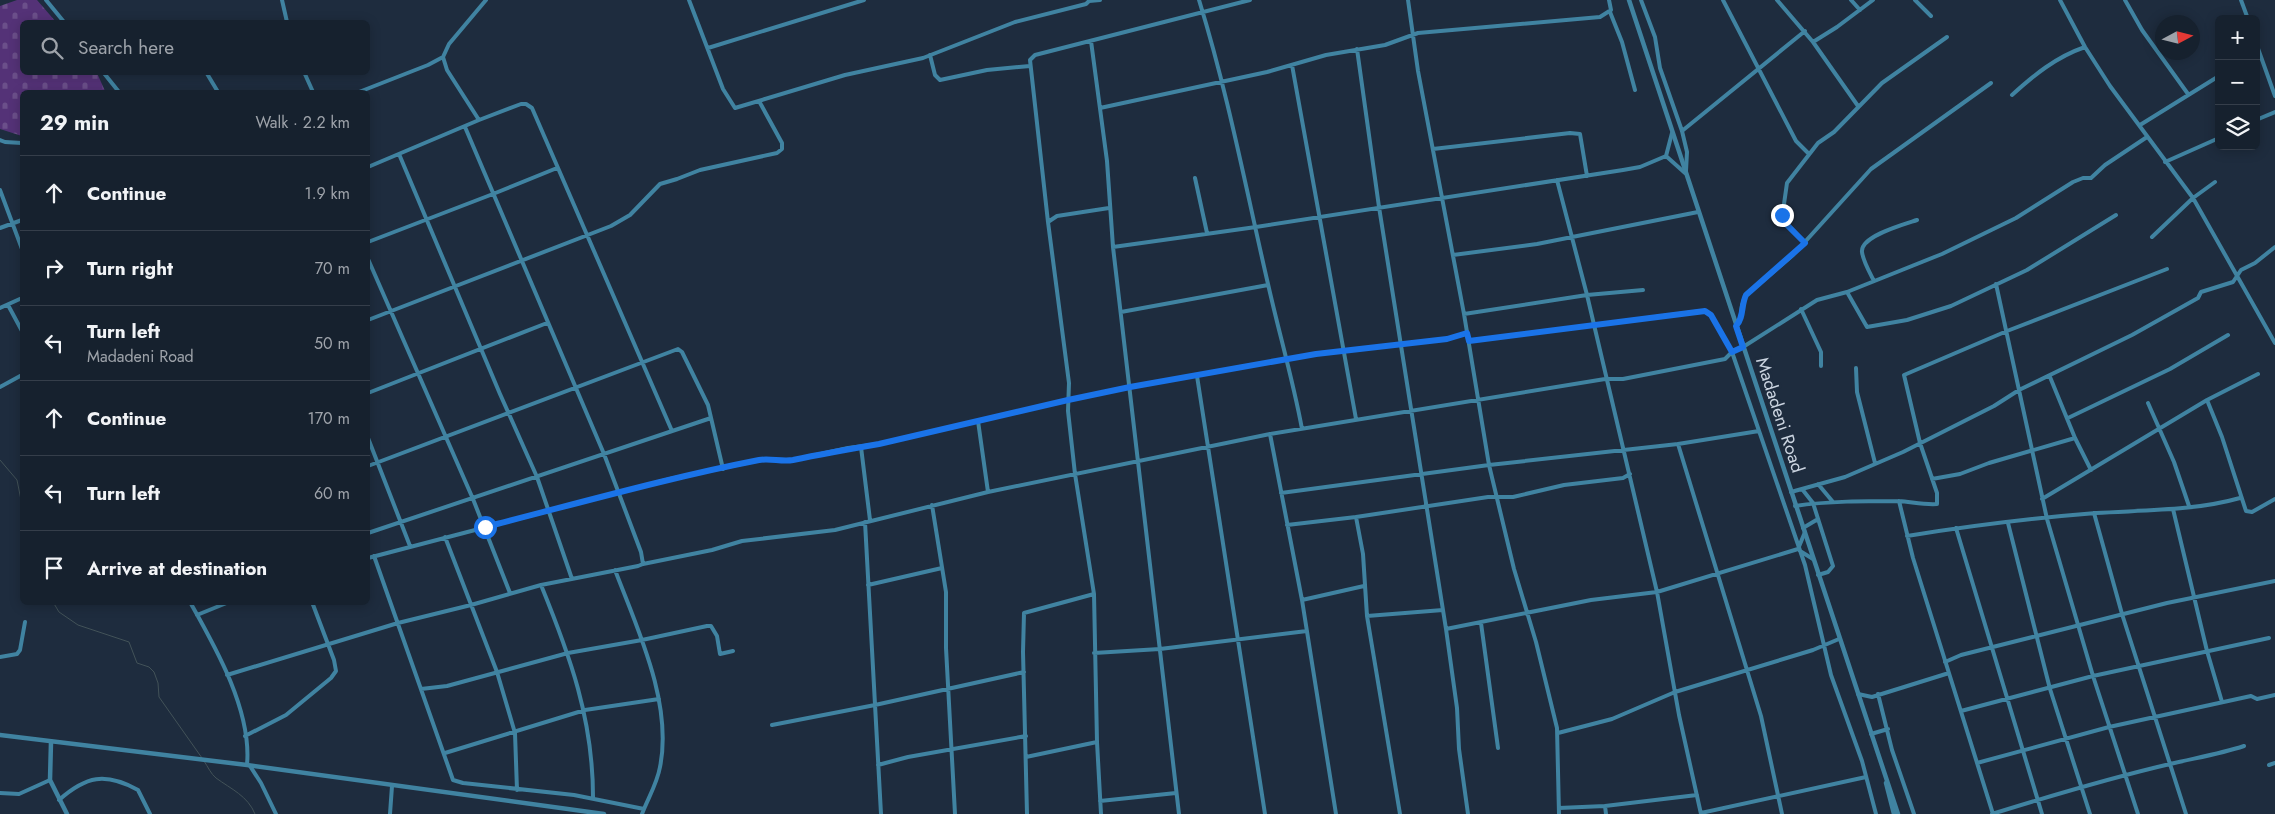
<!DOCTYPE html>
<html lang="en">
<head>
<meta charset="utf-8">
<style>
  body { margin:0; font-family:Jost,sans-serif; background:#232e3a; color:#f1f3f6 }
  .controls { position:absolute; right:15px; top:15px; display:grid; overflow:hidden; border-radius:8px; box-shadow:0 2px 12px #0003 }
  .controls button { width:45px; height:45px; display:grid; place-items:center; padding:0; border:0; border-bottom:1px solid #353e4a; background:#16212e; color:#f1f3f6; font:25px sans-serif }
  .compass { position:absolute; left:2155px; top:15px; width:45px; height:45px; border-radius:50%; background:#16212e; box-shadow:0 2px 12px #0003; rotate:83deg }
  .stop { position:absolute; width:15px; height:15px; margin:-11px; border:4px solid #1a73e8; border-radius:50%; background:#fff }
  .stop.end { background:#1a73e8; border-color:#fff; box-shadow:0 1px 5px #0008 }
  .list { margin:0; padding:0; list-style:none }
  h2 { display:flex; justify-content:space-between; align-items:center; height:65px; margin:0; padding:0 20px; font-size:21px }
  h2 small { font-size:16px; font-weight:400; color:#9ea3aa }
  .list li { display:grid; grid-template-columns:32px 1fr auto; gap:15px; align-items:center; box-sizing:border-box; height:75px; padding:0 20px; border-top:1px solid #353e4a }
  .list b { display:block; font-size:19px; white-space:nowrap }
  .list p { margin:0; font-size:16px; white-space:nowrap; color:#9ea3aa }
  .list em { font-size:16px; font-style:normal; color:#9ea3aa }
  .icon { flex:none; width:28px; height:28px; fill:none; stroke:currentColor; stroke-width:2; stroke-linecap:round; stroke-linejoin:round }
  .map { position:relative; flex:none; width:2275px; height:814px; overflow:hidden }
  .search { position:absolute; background:#16212e; box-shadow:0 2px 12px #0003; left:20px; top:20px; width:350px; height:55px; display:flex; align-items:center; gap:12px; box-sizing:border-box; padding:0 18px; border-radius:8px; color:#9ea3aa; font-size:19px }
  .panel { position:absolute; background:#16212e; box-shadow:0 2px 12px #0003; left:20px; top:90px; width:350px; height:515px; border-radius:8px }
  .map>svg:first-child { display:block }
  .cemetery { fill:url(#cemetery-stones) }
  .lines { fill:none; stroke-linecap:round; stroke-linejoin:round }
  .stream { stroke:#425258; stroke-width:1 }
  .minor { stroke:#4083a1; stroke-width:4 }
  .tertiary { stroke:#4083a1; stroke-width:4.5 }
  .route { stroke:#1a73e8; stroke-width:6 }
  .labels { text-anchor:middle; stroke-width:5; stroke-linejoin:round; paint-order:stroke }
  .street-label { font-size:18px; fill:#cbd4e0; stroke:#1e2c3e }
</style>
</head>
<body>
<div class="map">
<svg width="2275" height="814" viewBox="0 0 2275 814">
  <defs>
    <pattern id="cemetery-stones" width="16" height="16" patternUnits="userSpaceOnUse" patternTransform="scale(1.25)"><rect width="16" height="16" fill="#543277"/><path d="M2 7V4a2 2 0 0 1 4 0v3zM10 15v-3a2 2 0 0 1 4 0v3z" fill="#6b4f8a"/></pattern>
  </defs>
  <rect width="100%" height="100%" fill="#1e2c3e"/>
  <path class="cemetery" d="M17 0H37L56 22H22V72L97 73 105 91 22 92V136L0 129V6Z"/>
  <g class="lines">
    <path class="stream" d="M0 460 17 480 22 505
      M53 602 59 612 78 625 129 642 137 663 149 667 154 672 158 683 159 697 202 758
      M204 761C208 767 211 774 216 778 231 789 248 796 255 814"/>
    <path class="minor" d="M46 0 64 22
      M282 0 287 22
      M689 0 723 89 735 108 845 75 923 58 1015 22 1086 4 1090 0
      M1199 0C1228 94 1246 189 1268 284 1279 333 1293 380 1302 429
      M1408 0 1418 71 1464 314 1489 465 1514 569 1536 642 1557 728 1559 814
      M1641 0 1655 37 1660 68 1682 131 1687 152 1686 171
      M1723 0 1796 141 1809 154
      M1777 0 1813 42 1858 106
      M1851 0 1860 10
      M1915 0 1931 16
      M2060 0 2085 47 2110 86 2193 198 2275 343
      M2125 0 2142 30 2188 94
      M2241 0 2248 19
      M1089 1 1100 0
      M1610 12 1622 42 1635 90
      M1091 41 1107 161 1113 247 1179 814
      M1813 42 1837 27 1873 0
      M2256 43 2275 96
      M708 48 864 0
      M1357 49 1379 207 1446 629 1457 708 1459 749 1468 814
      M930 55 935 75 940 80 987 70 1030 66
      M1292 65 1356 419
      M103 72 119 92
      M206 72 218 92
      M304 72 313 92
      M359 92 428 65 443 57
      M2012 95C2034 75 2056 57 2085 47
      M1100 108 1267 72 1326 55 1385 45 1418 33 1600 17 1611 10 1609 0
      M479 120 521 104H526L532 108 672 431
      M2256 120 2275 112
      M2140 125 2219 76
      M1682 131 1805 31
      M0 140 5 142 22 143
      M1433 149 1570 133 1580 134 1587 176
      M399 154 500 394 537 477 572 579
      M1666 156 1685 173
      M1666 156 1672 133
      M2165 162 2219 138
      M368 167 479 120 447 70 443 57 449 44 486 0
      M1195 178 1207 233
      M1557 180 1587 295 1657 592 1679 715 1701 814
      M0 190 22 249
      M1048 222 1057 216 1109 208
      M0 228 22 220
      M2152 237 2193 198 2215 182
      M368 242 493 194 557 168
      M1805 243 1782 218 1787 183 1818 143 1834 132 1882 83 1947 37
      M1113 247 1256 227 1623 170 1640 167 1666 156
      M1453 255 1537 244 1698 212
      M368 259 473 499 510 593
      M1874 281C1870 273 1863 261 1862 252 1860 236 1905 224 1917 220
      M1996 284 2047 519 2093 676 2138 814
      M1847 292 1867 327 1907 320 1951 306 2027 270 2116 215
      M8 305 22 331
      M0 308 22 298
      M1801 309 1821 352V366
      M1121 312 1268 285
      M1464 314 1587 295 1643 290
      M368 320 611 226 630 215 660 184 677 179 700 170 777 153 782 149V143L759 101
      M1736 326 1740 321 1742 305 1746 295 1793 255 1871 169 1991 83
      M1469 341 1702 311 1707 312 1711 315 1732 352 1805 565 1831 675 1862 761 1876 814
      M1856 368 1857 392 1875 463
      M1197 376 1265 814
      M2050 377 2075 438 2091 470
      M0 387 22 375
      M368 393 547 323
      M2207 400 2222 437 2246 511 2252 512 2275 499
      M2148 403 2174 462 2189 506
      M2068 418 2170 369 2228 335
      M978 421 988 492
      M1270 434 1302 600 1336 814
      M368 438 410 546
      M1678 444 1761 716 1782 814
      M861 447 870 520
      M368 466 678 349 682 352 708 405 723 469
      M1932 479 1960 474 1989 463 2075 438
      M1818 484 1833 502
      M1802 489 1813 503 1833 566 1828 572 1818 575
      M1791 492 1845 477 1903 452 1994 406 2019 390 2132 335 2198 298 2201 292 2233 282 2241 270 2255 263 2275 247
      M1281 493 1489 465 1678 444 1759 431
      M2042 499 2207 400 2258 374
      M1899 501 1913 558 1993 814
      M932 505 946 592V648L955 814
      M1795 506C1828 501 1866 501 1899 501 1912 502 1925 505 1937 504V493L1920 443 1904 375 2007 331 2167 269
      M2173 509 2207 651 2222 702
      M2094 513 2122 614 2186 814
      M1356 517 1363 554 1367 616 1400 814
      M865 522 881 814
      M2008 523 2050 689 2090 814
      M1287 525 1356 517 1488 497H1513L1564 485 1623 478 1630 474
      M1803 528 1818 519
      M1956 528 2042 814
      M368 533 711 418
      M1907 536C1969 526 2033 518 2096 513 2144 510 2194 511 2240 498
      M445 537 497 672 515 733 517 790
      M1800 551 1813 559
      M374 556 453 780 463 783 574 795 644 809
      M368 558 670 479 760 460H793L848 448 879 444 1068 400 1130 387 1316 354 1447 339 1467 333
      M643 564 712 550 742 541 835 530 988 492 1270 434 1605 379H1623L1725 359 1732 352 1743 347 1817 300 1847 292 1942 254 2016 218 2073 182 2083 178H2091L2105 165 2147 137
      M615 570C637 628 673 703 660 767 657 784 648 798 642 814
      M541 585C570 656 593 719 593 797
      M868 585 942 568
      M1302 600 1364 586
      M190 602C216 648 252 711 247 765
      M197 615 229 602
      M1367 616 1443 610
      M1481 623 1498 748
      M1446 629 1591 600 1657 592 1798 549 1805 532
      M1094 653 1160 649 1307 631
      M0 657 17 654 20 650 25 622
      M1945 662 1961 655 2167 603 2275 581
      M227 675 398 623 471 605 541 585 638 566 643 564 641 552 604 454 465 127
      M421 689 447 686 568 653 642 640 707 626H711L717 636 720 654 733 651
      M1858 694 1872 697 1949 673
      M1878 694 1892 750 1914 814
      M1961 711 2093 676 2269 638
      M772 725 875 705 1024 672
      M1558 733 1612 719 1675 692 1813 650 1839 639
      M1871 734 1888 729
      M245 736 286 715 331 678 336 671 334 660 312 602
      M445 753 585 710 659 699
      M1026 757 1097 742
      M1977 763 2109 727 2251 696 2257 699 2275 695
      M878 765 908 757 1026 736
      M2269 765 2275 763
      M250 766 261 783 276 814
      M0 793 19 794 50 780
      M59 800C86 776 105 772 138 790L150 814
      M1100 801 1176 793
      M1605 806 1606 814
      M1559 808 1605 806 1697 795
      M1701 813 1866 777
      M390 814 392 786
      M1027 814 1023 652 1024 613 1094 594
      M1101 814 1097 742 1094 594 1075 474 1068 411 1069 383 1048 222 1030 60 1035 55 1250 0
      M1992 814C2050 796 2110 778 2170 764 2195 758 2220 754 2244 746"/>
    <path class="tertiary" d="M1629 0 1898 814
      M0 735 247 765 604 814
      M51 742 50 780 67 814
      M1886 783 1894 814"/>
  </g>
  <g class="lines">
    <path class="route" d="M485 527C576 504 667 478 759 460 770 458 782 462 793 460 822 454 850 449 879 444L1068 400 1130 387 1316 354 1447 339 1467 333 1469 341 1705 311 1711 315 1732 352 1743 347 1736 326C1744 318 1741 305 1746 295L1805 243 1783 221 1782 215"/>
  </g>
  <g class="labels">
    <g class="street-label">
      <text transform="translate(1780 415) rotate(72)" y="6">Madadeni Road</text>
    </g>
  </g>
</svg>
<div class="controls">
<button>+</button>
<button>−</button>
<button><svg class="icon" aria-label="layers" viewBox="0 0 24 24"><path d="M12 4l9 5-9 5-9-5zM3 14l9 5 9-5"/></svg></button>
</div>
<svg class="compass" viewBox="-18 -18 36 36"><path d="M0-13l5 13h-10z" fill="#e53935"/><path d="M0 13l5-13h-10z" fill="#9ea3aa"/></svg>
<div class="stop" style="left:485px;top:527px"></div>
<div class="stop end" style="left:1782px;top:215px"></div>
<div class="search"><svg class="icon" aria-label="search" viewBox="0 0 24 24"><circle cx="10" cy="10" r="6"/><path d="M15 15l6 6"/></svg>Search here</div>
<section class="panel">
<h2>29 min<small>Walk · 2.2 km</small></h2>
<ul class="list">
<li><svg class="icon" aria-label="ahead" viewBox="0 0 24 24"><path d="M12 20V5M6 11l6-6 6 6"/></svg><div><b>Continue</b></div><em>1.9 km</em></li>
<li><svg class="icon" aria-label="right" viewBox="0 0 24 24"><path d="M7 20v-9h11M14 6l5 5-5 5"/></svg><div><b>Turn right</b></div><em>70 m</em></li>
<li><svg class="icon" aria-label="left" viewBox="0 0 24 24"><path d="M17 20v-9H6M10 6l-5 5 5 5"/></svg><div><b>Turn left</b><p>Madadeni Road</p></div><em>50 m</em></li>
<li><svg class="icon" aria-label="ahead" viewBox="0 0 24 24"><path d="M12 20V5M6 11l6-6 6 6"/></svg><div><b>Continue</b></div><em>170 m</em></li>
<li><svg class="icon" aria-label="left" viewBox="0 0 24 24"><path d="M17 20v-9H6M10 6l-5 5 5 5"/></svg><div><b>Turn left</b></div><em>60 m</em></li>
<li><svg class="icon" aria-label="arrive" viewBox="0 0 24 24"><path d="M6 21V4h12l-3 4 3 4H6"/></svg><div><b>Arrive at destination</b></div></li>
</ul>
</section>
</div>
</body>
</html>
